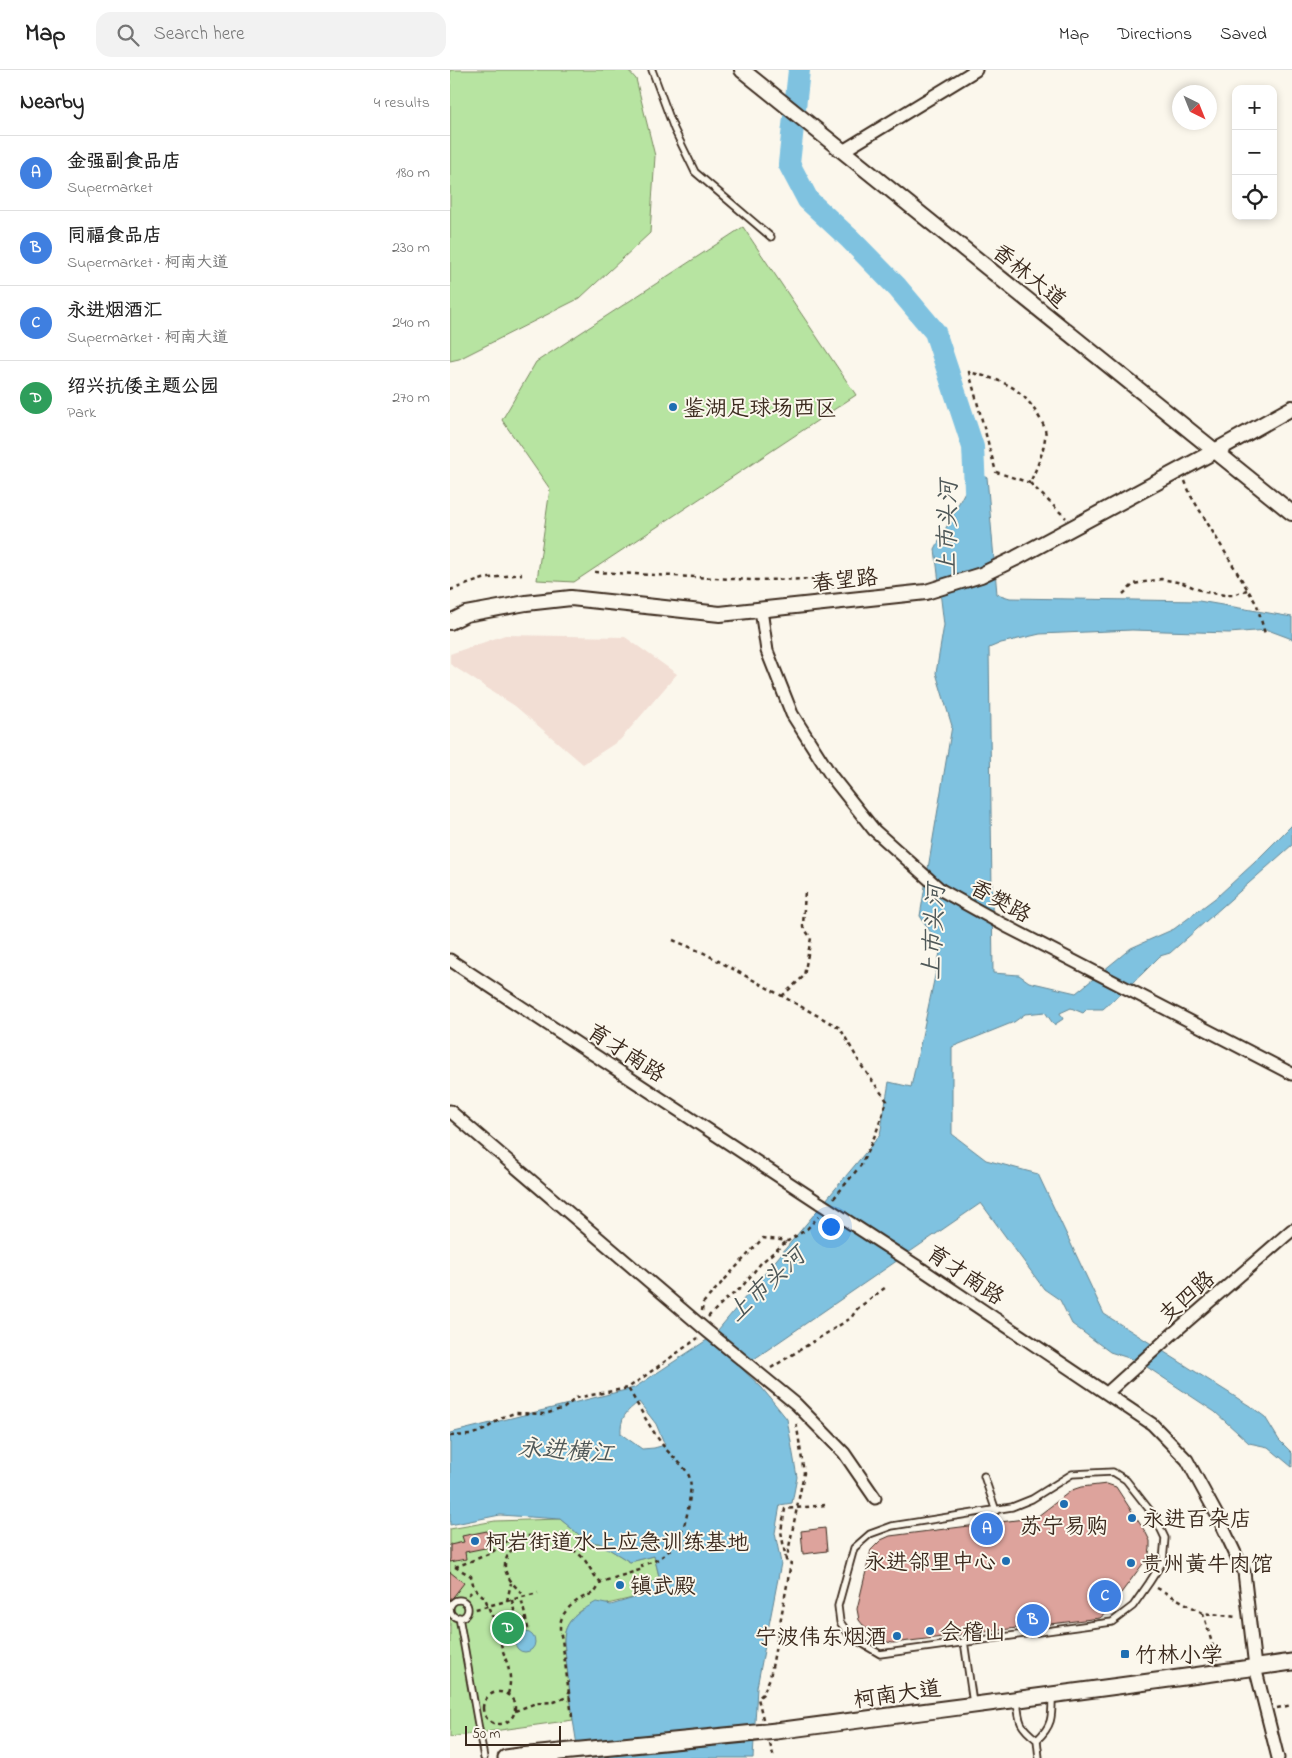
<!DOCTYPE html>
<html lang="en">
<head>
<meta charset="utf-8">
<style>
  body { margin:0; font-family:"Indie Flower","LXGW WenKai TC",sans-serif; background:#f2f2f2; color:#222 }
  .controls { position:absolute; right:15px; top:15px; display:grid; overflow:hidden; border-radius:10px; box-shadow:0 2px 8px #0003 }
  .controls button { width:45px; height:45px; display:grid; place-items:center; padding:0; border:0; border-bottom:1px solid #e0e0e0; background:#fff; color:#222; font:25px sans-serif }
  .compass { position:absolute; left:722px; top:15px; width:45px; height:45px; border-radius:50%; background:#fff; box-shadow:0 2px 8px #0003; rotate:137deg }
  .scale { position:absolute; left:15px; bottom:12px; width:96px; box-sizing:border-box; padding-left:5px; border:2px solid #3b2a1e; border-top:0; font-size:14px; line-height:18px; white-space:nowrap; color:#3b2a1e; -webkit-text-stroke:4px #fbf7ec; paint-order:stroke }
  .you { position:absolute; left:380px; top:1156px; width:18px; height:18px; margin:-12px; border:4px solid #fff; border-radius:50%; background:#1a73e8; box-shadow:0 0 0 8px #1a73e833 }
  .badge { display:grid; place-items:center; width:32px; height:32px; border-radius:50%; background:#0f766e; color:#fff; font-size:16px; font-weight:700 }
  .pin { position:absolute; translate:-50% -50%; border:2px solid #fff; box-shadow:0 1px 5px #0006 }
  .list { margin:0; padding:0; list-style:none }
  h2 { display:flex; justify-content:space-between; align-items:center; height:65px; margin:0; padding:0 20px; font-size:21px }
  h2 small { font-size:16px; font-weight:400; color:#767676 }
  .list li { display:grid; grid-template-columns:32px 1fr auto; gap:15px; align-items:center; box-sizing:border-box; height:75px; padding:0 20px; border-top:1px solid #e0e0e0 }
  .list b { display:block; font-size:19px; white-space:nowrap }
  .list p { margin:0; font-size:16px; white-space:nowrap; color:#767676 }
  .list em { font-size:16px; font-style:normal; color:#767676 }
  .icon { flex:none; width:28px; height:28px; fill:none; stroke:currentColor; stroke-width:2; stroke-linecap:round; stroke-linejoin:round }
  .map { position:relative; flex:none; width:842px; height:1688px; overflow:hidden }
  header { display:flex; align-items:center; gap:30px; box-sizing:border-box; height:70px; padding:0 25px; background:#fff; border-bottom:1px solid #e0e0e0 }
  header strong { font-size:24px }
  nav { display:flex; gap:28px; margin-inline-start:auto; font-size:18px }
  .search { width:350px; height:45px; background:#f2f2f2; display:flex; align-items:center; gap:12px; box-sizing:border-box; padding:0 18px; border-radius:15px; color:#767676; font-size:19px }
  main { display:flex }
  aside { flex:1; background:#fff }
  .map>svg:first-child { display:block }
  .built { fill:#f2ded4 }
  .green { fill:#b7e4a1; stroke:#798760 }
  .water { fill:#7fc2e0; stroke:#648592; fill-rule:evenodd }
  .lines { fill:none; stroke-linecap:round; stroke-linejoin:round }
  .river { stroke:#7fc2e0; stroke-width:22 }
  .building { fill:#dda39c; stroke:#3b2a1e }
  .service-casing { stroke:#3b2a1e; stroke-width:9 }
  .minor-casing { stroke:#3b2a1e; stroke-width:15 }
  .tertiary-casing { stroke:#3b2a1e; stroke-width:18 }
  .secondary-casing { stroke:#3b2a1e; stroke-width:19 }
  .path { stroke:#3b2a1e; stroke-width:2.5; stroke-dasharray:4 4; stroke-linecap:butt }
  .service { stroke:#fbf7ec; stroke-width:5.5 }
  .minor { stroke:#fbf7ec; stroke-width:11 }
  .tertiary { stroke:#fbf7ec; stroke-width:14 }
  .secondary { stroke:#fbf7ec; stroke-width:15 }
  .minor-bridge-casing { stroke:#3b2a1e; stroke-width:15; stroke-linecap:butt }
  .secondary-bridge-casing { stroke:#3b2a1e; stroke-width:19; stroke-linecap:butt }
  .minor-bridge { stroke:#fbf7ec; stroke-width:11 }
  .secondary-bridge { stroke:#fbf7ec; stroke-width:15 }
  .poi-dot { fill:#1f6fb2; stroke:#fbf7ec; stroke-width:2 }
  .labels { text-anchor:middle; stroke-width:4; stroke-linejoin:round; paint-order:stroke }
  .street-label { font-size:22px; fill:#3b2a1e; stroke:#fbf7ec }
  .poi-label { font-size:22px; fill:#3b2a1e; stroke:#fbf7ec; text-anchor:start }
  .water-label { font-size:24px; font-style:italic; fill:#4f5858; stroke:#fbf7ec }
</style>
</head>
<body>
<header>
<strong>Map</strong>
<div class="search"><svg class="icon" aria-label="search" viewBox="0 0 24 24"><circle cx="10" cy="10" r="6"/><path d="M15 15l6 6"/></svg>Search here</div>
<nav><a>Map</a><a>Directions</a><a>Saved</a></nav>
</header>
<main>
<aside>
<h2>Nearby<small>4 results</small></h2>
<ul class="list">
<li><span class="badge" style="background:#3f7fe0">A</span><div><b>金强副食品店</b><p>Supermarket</p></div><em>180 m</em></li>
<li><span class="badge" style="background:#3f7fe0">B</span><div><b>同福食品店</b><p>Supermarket · 柯南大道</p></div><em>230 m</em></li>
<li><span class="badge" style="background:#3f7fe0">C</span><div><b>永进烟酒汇</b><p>Supermarket · 柯南大道</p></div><em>240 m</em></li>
<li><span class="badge" style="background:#2e9e5b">D</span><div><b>绍兴抗倭主题公园</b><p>Park</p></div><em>270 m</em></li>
</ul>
</aside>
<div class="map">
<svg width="842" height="1688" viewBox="0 0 842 1688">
  <rect width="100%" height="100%" fill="#fbf7ec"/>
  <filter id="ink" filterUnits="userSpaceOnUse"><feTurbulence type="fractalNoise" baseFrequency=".02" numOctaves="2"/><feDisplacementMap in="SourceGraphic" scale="10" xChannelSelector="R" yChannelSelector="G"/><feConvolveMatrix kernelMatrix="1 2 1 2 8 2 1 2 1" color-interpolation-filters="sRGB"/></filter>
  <g filter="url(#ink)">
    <path class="built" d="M55 565 175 567 227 604 170 670 133 694 65 636 0 594V584Z"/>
    <path class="green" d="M0 0H178L186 9 205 86 200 163 130 228 9 289 0 291Z
      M293 157 406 325 124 512 87 510 100 419 52 350 86 292Z
      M110 1449 138 1472 149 1473 180 1492 204 1486 210 1510 196 1514 187 1527 132 1540C120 1549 114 1557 114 1571L123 1650 0 1667V1459L45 1451Z"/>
    <path class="water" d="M537 407 547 524 560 528 749 531 842 547V569L818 560 779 563 682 560 590 564 551 573 539 578 543 903 569 905 579 912 626 923 681 878 724 859 768 826 804 793 842 755V775L720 883 710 886 692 904 653 939H637L633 943 621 938 610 943 613 949 604 955 595 942 575 944 564 952 502 977V1064L536 1090 588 1104 654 1244 803 1338 815 1347 829 1370 842 1383V1397L818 1377 799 1373 765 1342 688 1291 660 1282 622 1254 610 1230 594 1219 531 1133 291 1298 312 1318 337 1349 347 1407 342 1433 330 1435 325 1463 331 1493 307 1617 303 1688H129L123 1650 114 1571C114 1550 129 1542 146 1532L161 1535 187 1527 196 1514 210 1510 204 1486 180 1492 149 1473 138 1472 110 1449 50 1445 0 1455V1363L184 1318 263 1266 430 1065 439 1012 461 1017 491 878 470 846 502 656 486 603 494 555 485 479 521 410ZM189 1332 206 1354 215 1375 204 1378 192 1379 171 1364C170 1348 176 1341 189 1332Z
      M65 1572a10 10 0 1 1 20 0a10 10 0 1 1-20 0Z"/>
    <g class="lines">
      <path class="river" d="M349 0 339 94 358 130 400 169 447 217 485 262 523 377 526 439"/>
    </g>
    <path class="building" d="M657 1414 666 1417 696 1463 700 1471V1479L698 1487 656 1543 650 1548 443 1573 437 1572 413 1555 409 1550 407 1539 421 1480 431 1470 440 1466 582 1448 588 1446 622 1420 631 1417Z
      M375 1458 377 1481 353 1484 351 1461Z
      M37 1461 40 1477 15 1482 16 1489 0 1492V1475L14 1472 12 1466Z
      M0 1502 14 1513 0 1531Z"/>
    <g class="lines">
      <g class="service-casing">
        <path id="service" d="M202 0 224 59 245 102 321 167
          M663 1402 676 1410 705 1447 715 1468 713 1491 699 1513 683 1536 662 1552 430 1584 401 1567 390 1552 388 1536 404 1478 420 1464 442 1456 562 1437 582 1429 622 1404Z
          M534 1406 546 1441
          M0 1539a9 9 0 1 1 18 0a9 9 0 1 1-18 0Z
          M9 1547 34 1688
          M514 1571 523 1633
          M567 1630C569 1652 569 1656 587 1670
          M589 1688 587 1670C603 1655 602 1646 602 1626"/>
      </g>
      <g class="minor-casing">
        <path id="minor" d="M393 81 526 0
          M311 540 317 581 342 644 382 707 424 760 491 820 554 855 842 1004
          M0 890 371 1134
          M0 1041 257 1261 346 1334 394 1383 425 1428
          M473 1200 702 1354 737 1390 768 1447 794 1502 805 1597 828 1688
          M657 1323 720 1266 842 1160"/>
      </g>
      <g class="tertiary-casing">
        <path id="tertiary" d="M292 0 842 443
          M0 552 16 544 76 533 121 528 270 544 476 522 531 505 566 488 765 381 842 338"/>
      </g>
      <g class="secondary-casing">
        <path id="secondary" d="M326 1661C498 1638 670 1617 842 1592
          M56 1688 70 1686"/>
      </g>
      <path class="path" d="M735 411 741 426 807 535 815 564
        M580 413 546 402 519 302C553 311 570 315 589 347 593 354 597 360 595 368 593 384 586 399 580 413L616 448
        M145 502 303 510 376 509 382 512 384 520
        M0 520 33 509 72 504
        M673 524 684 514 711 509 733 513 755 522 775 525H783L797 520
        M223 870 254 883 390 958 411 995 437 1031 426 1063 411 1095 384 1128
        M332 926 354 906 361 868 353 857 355 820
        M252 1241 253 1233 313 1168 338 1171 357 1159 369 1146
        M258 1247 274 1231 291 1218 311 1193 337 1171
        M321 1298 401 1248 407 1239 436 1217
        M0 1366 20 1365 34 1360 53 1347 65 1343 95 1344 114 1338 126 1328 178 1318 248 1268
        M74 1468C46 1491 51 1504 75 1526
        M336 1490 331 1461 335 1439 376 1435
        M5 1497C16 1493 27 1489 38 1484 47 1480 54 1471 64 1468 86 1462 113 1470 130 1485 139 1493 141 1504 151 1512
        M5 1497 21 1506 24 1518 35 1528 42 1546 57 1554
        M707 1518 753 1543 787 1547
        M62 1530 68 1560 78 1558 71 1528
        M13 1531 24 1519
        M57 1531 61 1513
        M18 1541 88 1523
        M753 1543 767 1590
        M33 1638a16 16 0 1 1 32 0a16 16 0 1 1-32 0Z
        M58 1624C60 1616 61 1609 59 1601 55 1579 39 1565 66 1549
        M827 1638 842 1635
        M65 1641 86 1633 104 1632 120 1626
        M122 1647 112 1569C106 1551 114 1539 130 1529 134 1526 140 1525 145 1522 147 1520 149 1515 151 1512L193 1499 192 1495C223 1488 235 1463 239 1433 240 1424 242 1414 239 1406 234 1394 219 1385 212 1374 199 1356 189 1337 178 1318
        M313 1649 308 1628 313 1624 320 1608 341 1493 336 1492 354 1403 346 1351
        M320 1674 324 1688"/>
      <use href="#service" class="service"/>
      <use href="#minor" class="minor"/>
      <use href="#tertiary" class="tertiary"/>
      <use href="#secondary" class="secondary"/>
      <g class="minor-bridge-casing">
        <path id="minor-bridge" d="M371 1134 473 1200"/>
      </g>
      <g class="secondary-bridge-casing">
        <path id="secondary-bridge" d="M70 1686 326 1661"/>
      </g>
      <use href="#minor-bridge" class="minor-bridge"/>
      <use href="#secondary-bridge" class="secondary-bridge"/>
    </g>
  </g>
  <g class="poi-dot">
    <circle cx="223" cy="337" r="5"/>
    <circle cx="614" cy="1434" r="5"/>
    <circle cx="682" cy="1448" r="5"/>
    <circle cx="25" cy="1471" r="5"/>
    <circle cx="556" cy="1491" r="5"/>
    <circle cx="681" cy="1493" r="5"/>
    <circle cx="170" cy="1515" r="5"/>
    <circle cx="480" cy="1561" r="5"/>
    <circle cx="447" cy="1566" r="5"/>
    <rect x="670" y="1579" width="10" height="10" rx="2.5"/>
  </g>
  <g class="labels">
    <g class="street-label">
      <text transform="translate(580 205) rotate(39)" y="8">香林大道</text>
      <text transform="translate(395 509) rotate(-6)" y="8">春望路</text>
      <text transform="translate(551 830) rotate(29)" y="8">香樊路</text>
      <text transform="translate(177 982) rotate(33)" y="8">育才南路</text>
      <text transform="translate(516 1204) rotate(34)" y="8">育才南路</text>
      <text transform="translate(736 1226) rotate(-41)" y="8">支四路</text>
      <text transform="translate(447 1623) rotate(-8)" y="8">柯南大道</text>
    </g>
    <g class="poi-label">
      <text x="233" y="345">鉴湖足球场西区</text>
      <text x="692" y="1456">永进百杂店</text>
      <text x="614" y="1463" text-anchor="middle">苏宁易购</text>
      <text x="35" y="1479">柯岩街道水上应急训练基地</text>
      <text x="546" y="1499" text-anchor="end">永进邻里中心</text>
      <text x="691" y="1501">贵州黄牛肉馆</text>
      <text x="180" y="1523">镇武殿</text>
      <text x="490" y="1569">会稽山</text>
      <text x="437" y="1574" text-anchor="end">宁波伟东烟酒</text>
      <text x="685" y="1592">竹林小学</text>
    </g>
    <g class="water-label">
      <text transform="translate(497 458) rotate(-89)" y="8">上市头河</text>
      <text transform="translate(483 862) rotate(-87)" y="8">上市头河</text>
      <text transform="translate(316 1214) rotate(-43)" y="8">上市头河</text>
      <text transform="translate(116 1380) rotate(4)" y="8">永进横江</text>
    </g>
  </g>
</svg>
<div class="controls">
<button>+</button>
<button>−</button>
<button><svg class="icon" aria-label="locate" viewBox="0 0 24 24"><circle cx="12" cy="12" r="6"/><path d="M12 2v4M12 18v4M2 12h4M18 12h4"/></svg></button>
</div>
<svg class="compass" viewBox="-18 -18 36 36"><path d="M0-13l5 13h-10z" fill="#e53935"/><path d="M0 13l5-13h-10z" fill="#767676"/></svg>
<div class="scale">50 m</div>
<div class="you"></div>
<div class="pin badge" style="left:537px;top:1459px;background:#3f7fe0">A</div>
<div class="pin badge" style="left:583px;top:1550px;background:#3f7fe0">B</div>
<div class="pin badge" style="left:655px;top:1526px;background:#3f7fe0">C</div>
<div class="pin badge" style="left:58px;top:1558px;background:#2e9e5b">D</div>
</div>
</main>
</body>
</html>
